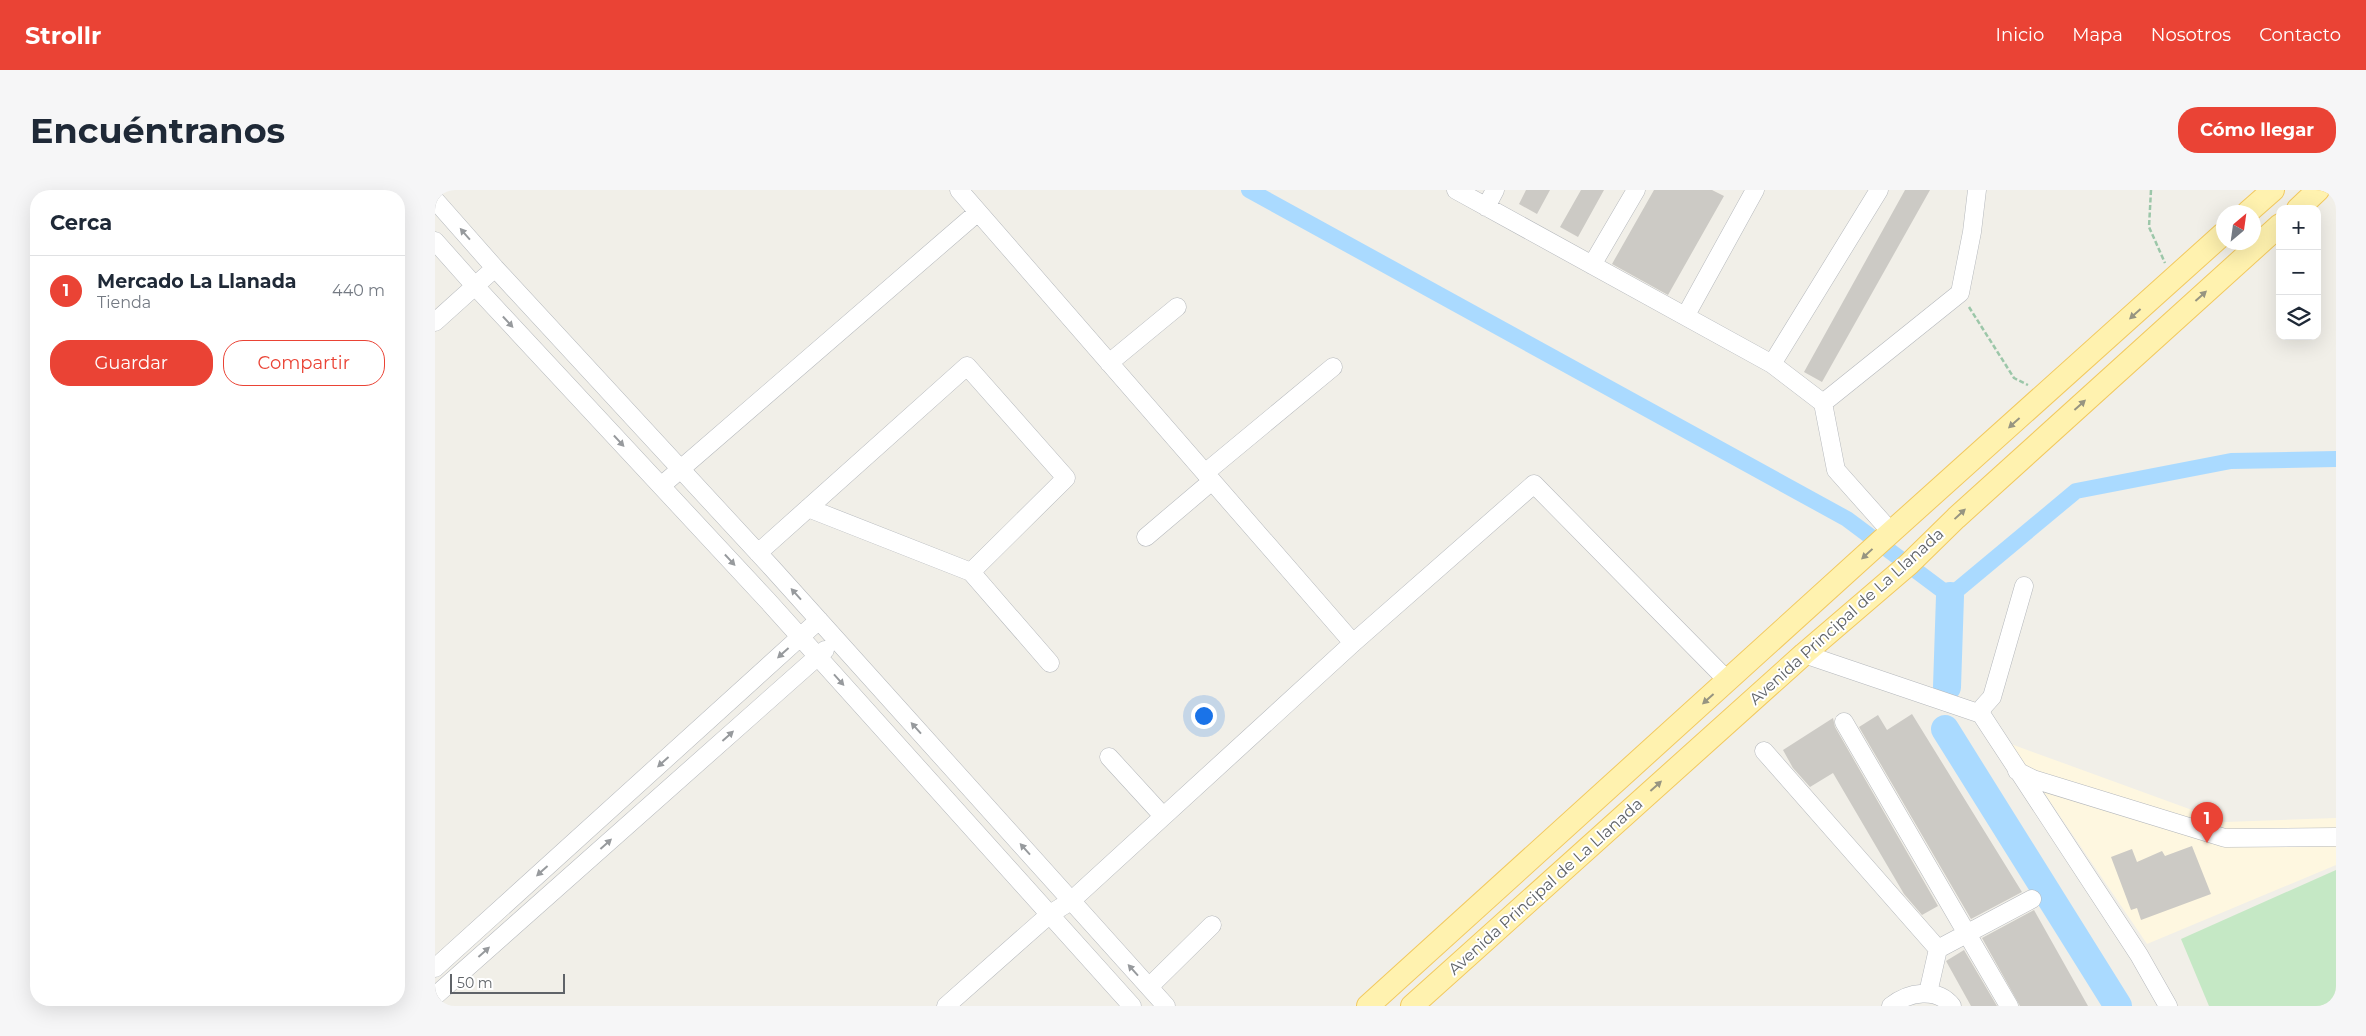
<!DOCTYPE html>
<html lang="es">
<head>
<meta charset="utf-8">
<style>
  body { margin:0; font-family:Montserrat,sans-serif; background:#f6f6f7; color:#1f2937 }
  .controls { position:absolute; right:15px; top:15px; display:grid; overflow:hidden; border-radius:10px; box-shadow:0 5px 20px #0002 }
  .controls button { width:45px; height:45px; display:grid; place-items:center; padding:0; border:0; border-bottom:1px solid #e0e1e3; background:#fff; color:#1f2937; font:25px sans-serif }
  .compass { position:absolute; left:1781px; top:15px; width:45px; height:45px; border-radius:50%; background:#fff; box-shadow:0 5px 20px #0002; rotate:29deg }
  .scale { position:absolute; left:15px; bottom:12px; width:115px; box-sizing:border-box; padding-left:5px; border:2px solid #5f6368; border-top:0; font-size:14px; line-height:18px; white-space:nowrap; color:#5f6368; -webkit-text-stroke:4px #fff; paint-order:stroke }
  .you { position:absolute; left:768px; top:525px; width:18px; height:18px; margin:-12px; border:4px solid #fff; border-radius:50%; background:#1a73e8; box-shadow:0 0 0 8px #1a73e833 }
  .badge { display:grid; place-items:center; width:32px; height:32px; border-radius:50%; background:#ea4335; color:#fff; font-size:16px; font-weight:700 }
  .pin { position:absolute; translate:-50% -41px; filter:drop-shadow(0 1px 2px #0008) }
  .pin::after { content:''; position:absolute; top:26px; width:18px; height:15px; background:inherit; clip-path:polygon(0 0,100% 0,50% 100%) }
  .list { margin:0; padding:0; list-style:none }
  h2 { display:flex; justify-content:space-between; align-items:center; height:65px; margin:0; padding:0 20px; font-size:21px }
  h2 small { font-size:16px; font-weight:400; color:#747a83 }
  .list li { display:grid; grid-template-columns:32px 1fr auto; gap:15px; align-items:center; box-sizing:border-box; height:70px; padding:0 20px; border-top:1px solid #e0e1e3 }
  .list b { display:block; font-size:19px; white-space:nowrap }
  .list p { margin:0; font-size:16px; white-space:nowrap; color:#747a83 }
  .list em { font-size:16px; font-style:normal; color:#747a83 }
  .actions { display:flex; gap:10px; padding:15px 20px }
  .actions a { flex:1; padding:11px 0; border:1px solid #ea4335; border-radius:20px; text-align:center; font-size:18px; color:#ea4335 }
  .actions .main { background:#ea4335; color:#fff }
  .icon { flex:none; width:28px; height:28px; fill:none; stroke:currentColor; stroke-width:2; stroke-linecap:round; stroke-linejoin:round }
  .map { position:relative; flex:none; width:1901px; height:816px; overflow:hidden; border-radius:20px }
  header { display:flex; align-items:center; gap:30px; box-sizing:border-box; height:70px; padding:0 25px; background:#ea4335; color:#fff }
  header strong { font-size:24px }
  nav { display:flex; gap:28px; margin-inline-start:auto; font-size:18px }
  .intro { display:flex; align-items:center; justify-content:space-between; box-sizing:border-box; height:120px; padding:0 30px }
  h1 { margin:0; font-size:35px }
  .button { padding:12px 22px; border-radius:20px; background:#ea4335; color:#fff; font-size:18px; font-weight:700 }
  main { display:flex; gap:30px; padding:0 30px }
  aside { flex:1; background:#fff; border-radius:20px; box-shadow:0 5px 20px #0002 }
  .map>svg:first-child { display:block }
  .commercial { fill:#fef7e0 }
  .green { fill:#c5e8c5 }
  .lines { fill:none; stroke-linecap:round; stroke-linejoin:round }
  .canal { stroke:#aadaff; stroke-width:16 }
  .river { stroke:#aadaff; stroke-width:28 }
  .building { fill:#cccac5 }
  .minor-casing { stroke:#b5b8bc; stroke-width:19 }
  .major-casing { stroke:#f2c960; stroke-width:24 }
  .path { stroke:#9cc7a9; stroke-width:2.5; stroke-dasharray:5 2.5; stroke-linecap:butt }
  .minor { stroke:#fff; stroke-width:18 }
  .major { stroke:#fff2af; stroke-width:22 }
  .oneway { fill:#979a9d }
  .oneway2 { fill:#979581 }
  .labels { text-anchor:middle; stroke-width:4; stroke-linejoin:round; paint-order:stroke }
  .street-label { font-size:16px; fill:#5f6368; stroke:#fff }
</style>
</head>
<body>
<header>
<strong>Strollr</strong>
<nav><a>Inicio</a><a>Mapa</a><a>Nosotros</a><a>Contacto</a></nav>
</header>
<div class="intro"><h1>Encuéntranos</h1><a class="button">Cómo llegar</a></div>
<main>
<aside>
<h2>Cerca<small></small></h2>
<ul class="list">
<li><span class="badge">1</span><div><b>Mercado La Llanada</b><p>Tienda</p></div><em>440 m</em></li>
</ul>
<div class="actions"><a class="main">Guardar</a><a>Compartir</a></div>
</aside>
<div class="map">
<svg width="1901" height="816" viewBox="0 0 1901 816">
  <rect width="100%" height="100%" fill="#f1efe8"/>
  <path class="commercial" d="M1576 554 1790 632 1901 628V675L1712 754Z"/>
  <path class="green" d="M1901 680V816H1774L1746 749Z"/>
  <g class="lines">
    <path class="canal" d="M814 0 1412 329 1515 406 1641 301 1796 271 1901 269"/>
    <path class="river" d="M1512 497 1515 406
      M1510 539 1683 816"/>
  </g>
  <path class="building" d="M1091 0H1115L1102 24 1084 14Z
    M1146 0H1169L1143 47 1125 37Z
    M1219 0H1277L1289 6 1233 105 1177 74Z
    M1470 0H1495L1387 192 1369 182Z
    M1477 524 1587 702 1536 729 1424 537 1443 525 1452 540Z
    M1398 528 1400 537 1503 716 1487 725 1469 704 1398 583 1375 597 1358 578 1348 560Z
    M1757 656 1776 704 1706 730 1702 718 1696 720 1676 667 1697 659 1702 672 1727 661 1730 666Z
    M1599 720 1653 816H1585L1547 748Z
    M1529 760 1562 816H1536L1511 771Z"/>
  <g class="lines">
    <g class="minor-casing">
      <path id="minor" d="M524 0 918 453
        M1021 0 1337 174 1388 213 1401 280 1457 343
        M0 10 60 78 337 378 731 816
        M1051 17 1060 0
        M0 51 40 96 332 410 697 816
        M1157 75 1201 0
        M1251 125 1320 0
        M0 132 60 78
        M674 173 742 117
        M1337 174 1444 0
        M1388 213 1525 103 1537 42 1542 0
        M770 283 898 177
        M226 296 543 22
        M373 318 536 382 615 473
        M711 347 777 291
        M323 363 532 176 631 288 536 382
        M1369 464 1546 524 1704 765 1733 816
        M1546 524 1548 517 1557 507 1589 396
        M1409 532 1574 816
        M1329 561 1503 759
        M674 567 728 626
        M1582 581 1598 589 1790 648 1901 647
        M0 778 384 430
        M714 797 777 735
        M1493 803 1503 759 1597 709
        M0 806 390 460
        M511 816 615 724 636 711 918 453 1099 294 1293 491
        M1456 816C1473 802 1502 797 1517 816"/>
    </g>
    <g class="major-casing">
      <path id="major" d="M1863 19 1883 0
        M1813 22 1838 0
        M933 816 1445 352 1788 44
        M977 816 1369 464 1474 374 1521 328 1845 35"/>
    </g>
    <path class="path" d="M1716 0 1714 37 1730 73
      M1534 117 1579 188 1593 195"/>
    <use href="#minor" class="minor"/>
    <use href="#major" class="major"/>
  </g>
  <defs><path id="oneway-solid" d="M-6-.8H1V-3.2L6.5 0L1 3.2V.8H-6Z" transform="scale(1.25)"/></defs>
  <g class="oneway">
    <use href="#oneway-solid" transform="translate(30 44) rotate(-131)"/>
    <use href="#oneway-solid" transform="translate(73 132) rotate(47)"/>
    <use href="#oneway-solid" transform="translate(184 251) rotate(47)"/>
    <use href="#oneway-solid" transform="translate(295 370) rotate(47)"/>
    <use href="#oneway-solid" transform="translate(361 404) rotate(-132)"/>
    <use href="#oneway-solid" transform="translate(348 463) rotate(138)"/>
    <use href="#oneway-solid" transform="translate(404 490) rotate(48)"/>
    <use href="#oneway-solid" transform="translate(481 538) rotate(-132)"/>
    <use href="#oneway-solid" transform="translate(293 546) rotate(-42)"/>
    <use href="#oneway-solid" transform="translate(228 572) rotate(138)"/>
    <use href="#oneway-solid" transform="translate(171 654) rotate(-42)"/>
    <use href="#oneway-solid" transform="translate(590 659) rotate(-132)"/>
    <use href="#oneway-solid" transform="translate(107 681) rotate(138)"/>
    <use href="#oneway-solid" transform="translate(49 762) rotate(-42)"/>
    <use href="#oneway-solid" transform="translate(698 780) rotate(-132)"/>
  </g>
  <g class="oneway2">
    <use href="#oneway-solid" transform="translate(1766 106) rotate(-42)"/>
    <use href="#oneway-solid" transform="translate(1700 124) rotate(138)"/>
    <use href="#oneway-solid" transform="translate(1645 215) rotate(-42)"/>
    <use href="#oneway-solid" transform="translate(1579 233) rotate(138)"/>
    <use href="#oneway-solid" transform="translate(1525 324) rotate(-43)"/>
    <use href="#oneway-solid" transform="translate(1432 364) rotate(137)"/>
    <use href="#oneway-solid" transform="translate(1273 509) rotate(138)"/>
    <use href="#oneway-solid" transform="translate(1221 596) rotate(-42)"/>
  </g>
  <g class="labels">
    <g class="street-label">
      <text transform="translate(1411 426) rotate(-42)" y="6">Avenida Principal de La Llanada</text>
      <text transform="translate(1110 696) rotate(-42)" y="6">Avenida Principal de La Llanada</text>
    </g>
  </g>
</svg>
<div class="controls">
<button>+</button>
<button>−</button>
<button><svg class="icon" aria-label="layers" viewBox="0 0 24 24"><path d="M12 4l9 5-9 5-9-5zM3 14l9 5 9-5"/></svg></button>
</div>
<svg class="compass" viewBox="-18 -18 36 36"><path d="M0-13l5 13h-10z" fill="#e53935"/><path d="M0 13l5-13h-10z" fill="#747a83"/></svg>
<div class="scale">50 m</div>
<div class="you"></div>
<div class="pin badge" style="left:1772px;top:653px">1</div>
</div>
</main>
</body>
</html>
